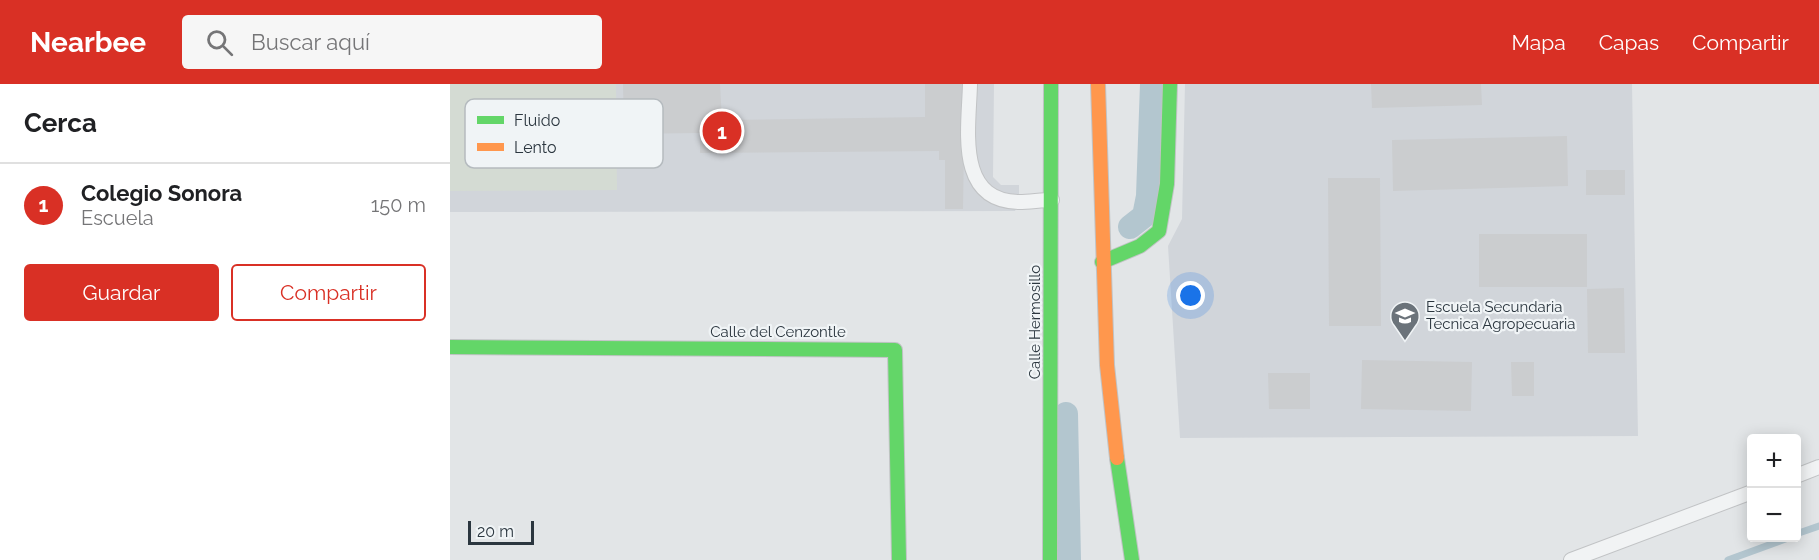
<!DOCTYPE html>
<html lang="es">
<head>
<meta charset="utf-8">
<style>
  body { margin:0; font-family:Raleway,sans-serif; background:#f6f6f6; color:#202124 }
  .controls { position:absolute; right:18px; bottom:18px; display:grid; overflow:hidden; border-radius:6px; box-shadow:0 3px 15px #0003 }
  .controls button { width:54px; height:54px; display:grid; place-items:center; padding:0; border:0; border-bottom:2px solid #e0e0e0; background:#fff; color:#202124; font:30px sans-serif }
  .scale { position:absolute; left:18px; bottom:15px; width:66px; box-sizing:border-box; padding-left:6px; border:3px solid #2b363f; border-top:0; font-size:16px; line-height:21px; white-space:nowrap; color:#2b363f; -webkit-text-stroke:4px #f0f4f6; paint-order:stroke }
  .you { position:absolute; left:741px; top:212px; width:21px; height:21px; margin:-15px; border:4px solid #fff; border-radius:50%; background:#1a73e8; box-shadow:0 0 0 9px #1a73e833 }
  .badge { display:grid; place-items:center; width:39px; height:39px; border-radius:50%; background:#d93025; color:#fff; font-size:20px; font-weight:700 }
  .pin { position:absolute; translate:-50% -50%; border:3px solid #fff; box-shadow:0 2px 6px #0006 }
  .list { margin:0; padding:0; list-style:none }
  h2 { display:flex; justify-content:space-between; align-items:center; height:78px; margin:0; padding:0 24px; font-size:26px }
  h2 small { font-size:20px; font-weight:400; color:#757577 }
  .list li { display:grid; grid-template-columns:39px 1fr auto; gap:18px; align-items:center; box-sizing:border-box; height:84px; padding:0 24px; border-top:2px solid #e0e0e0 }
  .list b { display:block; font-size:22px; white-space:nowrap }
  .list p { margin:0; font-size:20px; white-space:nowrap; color:#757577 }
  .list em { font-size:20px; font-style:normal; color:#757577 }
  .actions { display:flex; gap:12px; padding:18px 24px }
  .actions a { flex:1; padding:14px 0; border:2px solid #d93025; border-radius:6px; text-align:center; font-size:21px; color:#d93025 }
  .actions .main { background:#d93025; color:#fff }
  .icon { flex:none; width:33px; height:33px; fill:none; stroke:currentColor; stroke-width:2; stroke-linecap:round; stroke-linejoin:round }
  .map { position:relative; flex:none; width:1369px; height:476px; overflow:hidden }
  header { display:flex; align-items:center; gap:36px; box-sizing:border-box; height:84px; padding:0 30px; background:#d93025; color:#fff }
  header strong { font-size:28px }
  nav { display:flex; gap:33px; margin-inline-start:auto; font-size:21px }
  .search { width:420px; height:54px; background:#f6f6f6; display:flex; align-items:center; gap:15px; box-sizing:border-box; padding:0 21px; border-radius:6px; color:#757577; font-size:22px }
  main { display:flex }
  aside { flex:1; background:#fff }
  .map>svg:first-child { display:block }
  .built { fill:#d1d5da }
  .green { fill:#d4dbd3 }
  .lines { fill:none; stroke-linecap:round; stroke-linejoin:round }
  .stream { stroke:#b3c6cf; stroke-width:7 }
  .canal { stroke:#b3c6cf; stroke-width:24 }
  .building { fill:#cbcdcf }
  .lane-casing { stroke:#c1c3c5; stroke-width:16 }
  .fast-casing { stroke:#c1c3c5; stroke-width:16 }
  .slow-casing { stroke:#c1c3c5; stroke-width:16 }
  .lane { stroke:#f1f3f4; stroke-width:14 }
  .fast { stroke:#63d668; stroke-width:14 }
  .slow { stroke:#ff974d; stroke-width:14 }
  .labels { text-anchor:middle; stroke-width:4.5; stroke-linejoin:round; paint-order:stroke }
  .poi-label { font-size:15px; fill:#2b363f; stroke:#f0f4f6; text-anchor:start }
  .street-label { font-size:15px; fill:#2b363f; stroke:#f0f4f6 }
  .key { fill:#f0f4f6; stroke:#b5bbbf; stroke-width:1.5 }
  .key-label { font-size:16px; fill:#2b363f }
</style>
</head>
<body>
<header>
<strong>Nearbee</strong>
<div class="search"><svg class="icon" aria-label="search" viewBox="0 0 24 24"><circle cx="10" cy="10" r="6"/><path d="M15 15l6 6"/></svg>Buscar aquí</div>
<nav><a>Mapa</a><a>Capas</a><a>Compartir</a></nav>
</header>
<main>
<aside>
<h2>Cerca<small></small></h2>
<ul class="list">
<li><span class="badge">1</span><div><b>Colegio Sonora</b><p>Escuela</p></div><em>150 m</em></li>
</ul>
<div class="actions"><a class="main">Guardar</a><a>Compartir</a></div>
</aside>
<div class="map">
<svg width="1369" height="476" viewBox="0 0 1369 476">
  <rect width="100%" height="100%" fill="#e2e5e7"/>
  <path class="built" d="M0 0H544L543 93 551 101H569V118L565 127 0 128Z
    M735 0H1182L1188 352 730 354 718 162 732 135Z"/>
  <path class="green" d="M0 0H166L167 106 0 107Z"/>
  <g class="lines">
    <path class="stream" d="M1346 450 1369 442
      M1278 476 1338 454"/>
    <path class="canal" d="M680 143 694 132 698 112 702 0
      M616 330 619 476"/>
  </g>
  <path class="building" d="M173 0H270L272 36 475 33V0H515L513 125H495V76H489V67L250 69V49L174 50Z
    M921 0H1031L1032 21 922 24Z
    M1117 52 1118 102 943 107 942 56Z
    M1136 86H1175V111H1136Z
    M878 94H930L931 242H879Z
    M1029 150H1137V203H1029Z
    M1174 204 1175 269H1138L1137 205Z
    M912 276 1022 278 1021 327 911 325Z
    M1061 278H1084V312H1062Z
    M818 289H860V325H819Z"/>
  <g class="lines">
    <g class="lane-casing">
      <path id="lane" d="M520 0C519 44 505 117 569 118 580 118 591 116 602 116
        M1346 392 1369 383
        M1121 476 1302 408"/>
    </g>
    <g class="fast-casing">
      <path id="fast" d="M652 178 690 162 709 147 717 100 720 0
        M0 263 445 266 449 476
        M667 374 682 476
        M600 476 601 0"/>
    </g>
    <g class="slow-casing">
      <path id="slow" d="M648 0 657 281 667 374"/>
    </g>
    <use href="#lane" class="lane"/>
    <use href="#fast" class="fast"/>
    <use href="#slow" class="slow"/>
  </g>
  <defs>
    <g id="school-pin" transform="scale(1.5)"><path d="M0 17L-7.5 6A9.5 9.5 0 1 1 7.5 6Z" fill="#6b737a" stroke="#f0f4f6"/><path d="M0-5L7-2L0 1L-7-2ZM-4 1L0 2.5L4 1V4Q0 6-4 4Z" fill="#fff"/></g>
  </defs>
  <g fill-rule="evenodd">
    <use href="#school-pin" x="955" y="232"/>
  </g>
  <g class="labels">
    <g class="poi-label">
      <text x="976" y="228">Escuela Secundaria<tspan x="976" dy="17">Tecnica Agropecuaria</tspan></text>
    </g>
    <g class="street-label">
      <text transform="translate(585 238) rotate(-90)" y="5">Calle Hermosillo</text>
      <text x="328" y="253">Calle del Cenzontle</text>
    </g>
  </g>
  <rect x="15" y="15" width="198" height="69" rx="9" class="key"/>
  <rect x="27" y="32" width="27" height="8" fill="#63d668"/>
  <rect x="27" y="59" width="27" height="8" fill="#ff974d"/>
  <g class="key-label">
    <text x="64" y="42">Fluido</text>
    <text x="64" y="69">Lento</text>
  </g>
</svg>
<div class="controls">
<button>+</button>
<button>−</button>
</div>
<div class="scale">20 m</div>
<div class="you"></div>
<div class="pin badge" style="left:272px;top:47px">1</div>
</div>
</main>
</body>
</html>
